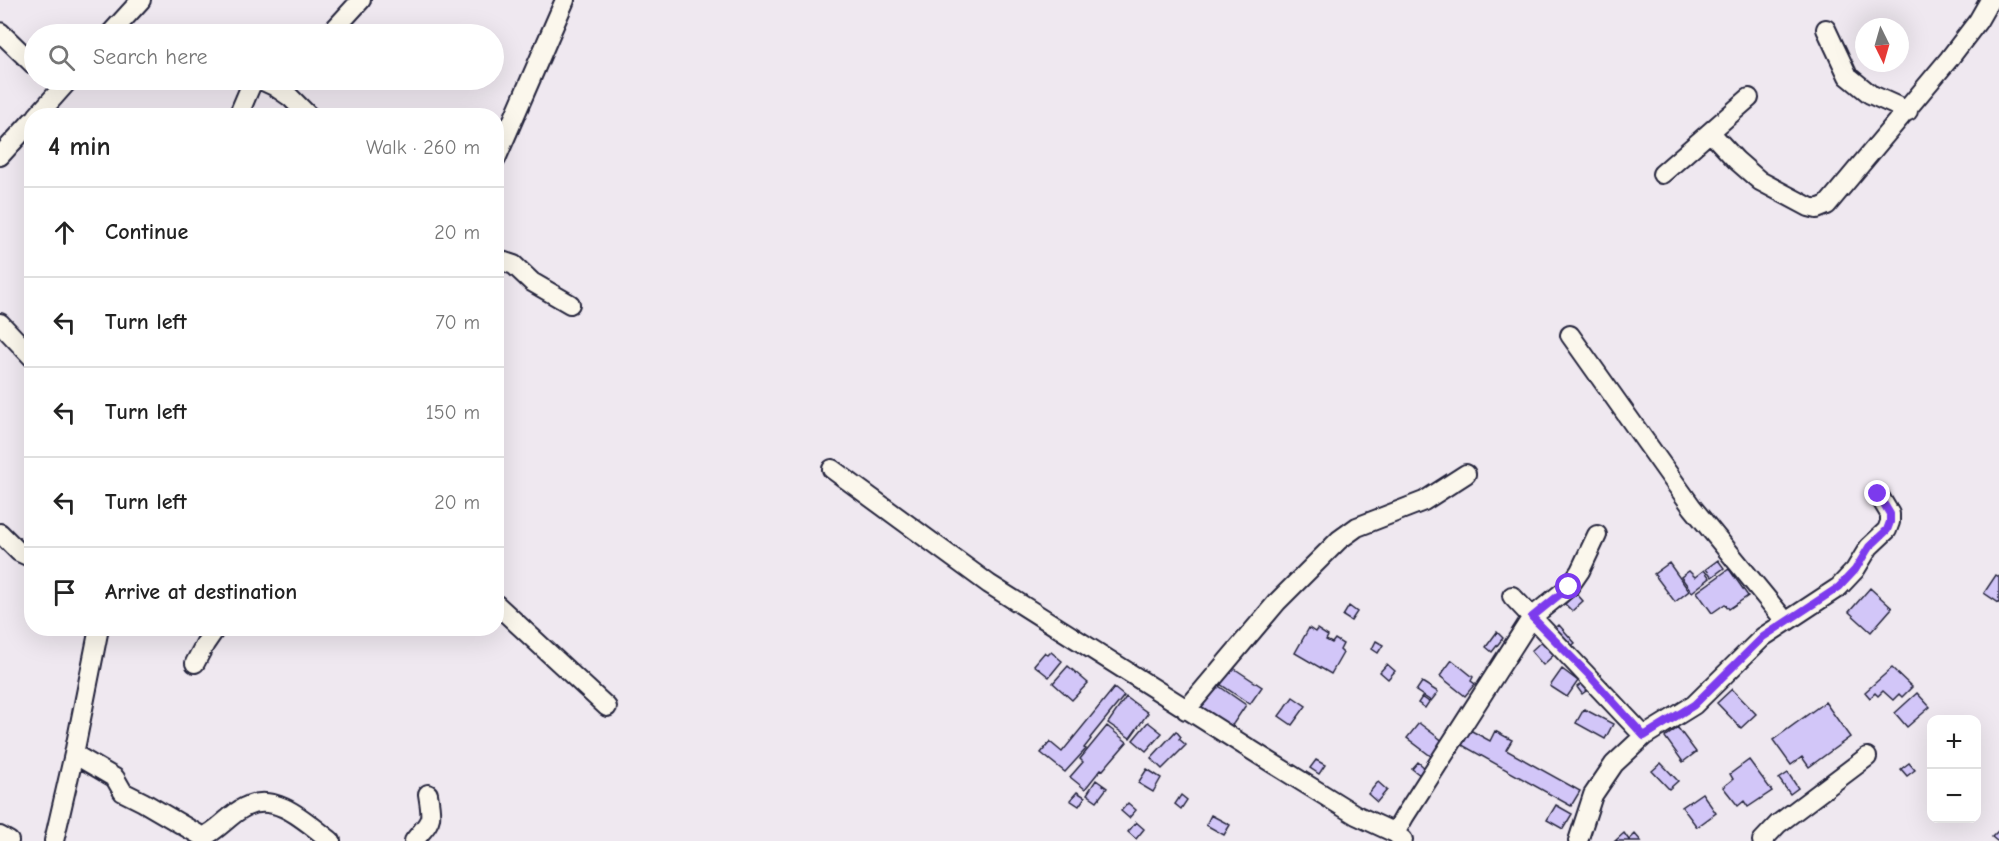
<!DOCTYPE html>
<html lang="en">
<head>
<meta charset="utf-8">
<style>
  body { margin:0; font-family:"Comic Neue",sans-serif; background:#f6f6f6; color:#222 }
  .controls { position:absolute; right:18px; bottom:18px; display:grid; overflow:hidden; border-radius:12px; box-shadow:0 6px 24px #0002 }
  .controls button { width:54px; height:54px; display:grid; place-items:center; padding:0; border:0; border-bottom:2px solid #e0e0e0; background:#fff; color:#222; font:30px sans-serif }
  .compass { position:absolute; left:1855px; top:18px; width:54px; height:54px; border-radius:50%; background:#fff; box-shadow:0 6px 24px #0002; rotate:175deg }
  .stop { position:absolute; width:18px; height:18px; margin:-14px; border:4px solid #7c3aed; border-radius:50%; background:#fff }
  .stop.end { background:#7c3aed; border-color:#fff; box-shadow:0 2px 6px #0008 }
  .list { margin:0; padding:0; list-style:none }
  h2 { display:flex; justify-content:space-between; align-items:center; height:78px; margin:0; padding:0 24px; font-size:26px }
  h2 small { font-size:20px; font-weight:400; color:#767676 }
  .list li { display:grid; grid-template-columns:39px 1fr auto; gap:18px; align-items:center; box-sizing:border-box; height:90px; padding:0 24px; border-top:2px solid #e0e0e0 }
  .list b { display:block; font-size:22px; white-space:nowrap }
  .list em { font-size:20px; font-style:normal; color:#767676 }
  .icon { flex:none; width:33px; height:33px; fill:none; stroke:currentColor; stroke-width:2; stroke-linecap:round; stroke-linejoin:round }
  .map { position:relative; flex:none; width:1999px; height:841px; overflow:hidden }
  .search { position:absolute; background:#fff; box-shadow:0 6px 24px #0002; left:24px; top:24px; width:480px; height:66px; display:flex; align-items:center; gap:15px; box-sizing:border-box; padding:0 21px; border-radius:33px; color:#767676; font-size:22px }
  .panel { position:absolute; background:#fff; box-shadow:0 6px 24px #0002; left:24px; top:108px; width:480px; height:528px; border-radius:24px }
  .map>svg:first-child { display:block }
  .building { fill:#d2c6f8; stroke:#22223b; stroke-width:1.5 }
  .lines { fill:none; stroke-linecap:round; stroke-linejoin:round }
  .minor-casing { stroke:#22223b; stroke-width:22 }
  .minor { stroke:#fbf7ec; stroke-width:18 }
  .route { stroke:#7c3aed; stroke-width:8 }
</style>
</head>
<body>
<div class="map">
<svg width="1999" height="841" viewBox="0 0 1999 841">
  <rect width="100%" height="100%" fill="#efe8f0"/>
  <filter id="ink" filterUnits="userSpaceOnUse"><feTurbulence type="fractalNoise" baseFrequency=".0167" numOctaves="2"/><feDisplacementMap in="SourceGraphic" scale="12" xChannelSelector="R" yChannelSelector="G"/><feConvolveMatrix kernelMatrix="1 2 1 2 8 2 1 2 1" color-interpolation-filters="sRGB"/></filter>
  <g filter="url(#ink)">
    <path class="building" d="M1718 560 1724 568 1712 577 1706 569Z
      M1669 563 1689 591 1675 602 1654 574Z
      M1729 569 1748 596 1729 609 1725 604 1712 613 1697 592Z
      M1704 570 1710 578 1692 592 1681 577 1689 571 1695 577Z
      M1996 575 1999 577V603L1984 593Z
      M1870 588 1892 608 1871 632 1849 612Z
      M1576 593 1583 601 1572 611 1565 604Z
      M1349 606 1357 612 1351 621 1343 616Z
      M1559 625 1575 643 1567 650 1551 632Z
      M1309 628 1315 632 1317 629 1328 636 1326 640 1332 643 1335 639 1343 644 1340 650 1343 653 1331 674 1295 653Z
      M1497 632 1503 638 1492 652 1486 647Z
      M1543 640 1556 653 1543 665 1531 651Z
      M1376 641 1383 645 1378 653 1372 649Z
      M1045 652 1048 655 1051 652 1062 661 1049 677 1034 665Z
      M1452 660 1473 677 1471 681 1475 684 1465 696 1440 676Z
      M1387 664 1395 671 1388 679 1380 672Z
      M1068 666 1088 683 1072 700 1053 683Z
      M1232 667 1262 687 1250 704 1220 684Z
      M1892 668 1912 687 1902 697 1899 694 1893 700 1883 691 1878 696 1875 693 1870 698 1865 692Z
      M1562 669 1578 681 1567 697 1550 686Z
      M1585 681 1590 688 1582 694 1577 687Z
      M1213 682 1246 705 1229 730 1195 708Z
      M1422 682 1438 692 1431 701 1416 691Z
      M1114 688 1124 696 1090 738 1091 739 1084 748 1086 749 1065 772 1041 753 1050 742 1062 752Z
      M1732 689 1756 714 1741 728 1717 703Z
      M1917 693 1930 707 1907 727 1895 713Z
      M1126 697 1148 713 1130 738 1108 723Z
      M1293 697 1306 706 1292 725 1279 716Z
      M1422 697 1429 702 1425 708 1418 703Z
      M1825 702 1850 737 1809 767 1802 757 1791 765 1773 740Z
      M1584 709 1613 724 1605 739 1576 723Z
      M1148 722 1162 733 1146 751 1133 740Z
      M1419 723 1444 742 1432 757 1407 738Z
      M1107 726 1127 742 1103 770 1101 769 1085 789 1070 777 1083 762 1080 759Z
      M1678 728 1696 752 1683 762 1665 737Z
      M1470 730 1490 741 1495 731 1512 740 1506 750 1580 791 1571 806 1462 745Z
      M1176 731 1181 737 1179 739 1186 745 1162 769 1151 758Z
      M1316 760 1325 765 1319 774 1310 768Z
      M1749 760 1772 791 1748 807 1744 801 1738 806 1723 787 1733 779 1730 774Z
      M1418 762 1425 768 1420 775 1412 769Z
      M1661 763 1678 781 1669 789 1652 771Z
      M1909 763 1915 770 1907 776 1901 769Z
      M1147 769 1161 778 1153 792 1138 783Z
      M1788 773 1798 788 1790 794 1779 779Z
      M1096 780 1107 788 1097 801 1087 794Z
      M1378 782 1387 790 1377 802 1368 794Z
      M1077 792 1085 797 1079 806 1070 800Z
      M1702 793 1716 813 1697 827 1682 807Z
      M1181 795 1187 800 1181 809 1175 804Z
      M1128 803 1136 810 1129 818 1121 811Z
      M1556 805 1572 814 1563 829 1547 820Z
      M1211 815 1230 825 1224 835 1206 825Z
      M1136 822 1144 829 1136 839 1128 832Z
      M1999 830V841H1997L1992 837Z
      M1624 833 1629 840 1635 834 1641 841H1615Z"/>
    <g class="lines">
      <g class="minor-casing">
        <path id="minor" d="M1826 29 1848 76 1870 94 1908 111
          M0 32 34 65
          M110 34 141 0
          M330 34 361 0
          M37 116 69 80
          M238 116 252 83 261 80 274 86 290 97 309 116
          M1711 133 1736 160 1760 181 1809 207 1817 209 1827 205 1949 59 1978 21 1990 0
          M0 156 32 121
          M496 159 565 0
          M1662 174 1749 98
          M496 259 514 265 532 282 570 304
          M0 323 32 357
          M1570 335 1692 507 1786 622
          M832 469 989 584 1264 758 1356 815 1395 833
          M0 533 19 552 32 558
          M1512 596 1644 736
          M496 604 607 707
          M195 663 205 644 216 628
          M1186 710 1277 602 1339 540 1357 527 1424 501 1466 474
          M74 754 115 778 123 792 143 802 203 837C219 830 230 814 245 807 277 791 308 824 331 841
          M0 836 9 841
          M1403 840 1395 833 1404 817 1532 617 1569 587 1580 571 1597 535
          M54 841 74 754 99 628
          M414 841C431 819 433 824 428 794
          M1578 841 1593 795 1614 764 1644 736 1694 705 1763 637 1839 587 1855 570 1869 547 1887 530 1890 522V514L1878 494
          M1762 841 1778 824 1867 757"/>
      </g>
      <use href="#minor" class="minor"/>
    </g>
  </g>
  <g class="lines" filter="url(#ink)">
    <path class="route" d="M1569 587 1532 617 1589 675 1644 736 1694 705 1763 637 1839 587 1855 570 1869 547 1887 530 1890 522V514L1878 494"/>
  </g>
</svg>
<div class="controls">
<button>+</button>
<button>−</button>
</div>
<svg class="compass" viewBox="-18 -18 36 36"><path d="M0-13l5 13h-10z" fill="#e53935"/><path d="M0 13l5-13h-10z" fill="#767676"/></svg>
<div class="stop" style="left:1569px;top:587px"></div>
<div class="stop end" style="left:1878px;top:494px"></div>
<div class="search"><svg class="icon" aria-label="search" viewBox="0 0 24 24"><circle cx="10" cy="10" r="6"/><path d="M15 15l6 6"/></svg>Search here</div>
<section class="panel">
<h2>4 min<small>Walk · 260 m</small></h2>
<ul class="list">
<li><svg class="icon" aria-label="ahead" viewBox="0 0 24 24"><path d="M12 20V5M6 11l6-6 6 6"/></svg><div><b>Continue</b></div><em>20 m</em></li>
<li><svg class="icon" aria-label="left" viewBox="0 0 24 24"><path d="M17 20v-9H6M10 6l-5 5 5 5"/></svg><div><b>Turn left</b></div><em>70 m</em></li>
<li><svg class="icon" aria-label="left" viewBox="0 0 24 24"><path d="M17 20v-9H6M10 6l-5 5 5 5"/></svg><div><b>Turn left</b></div><em>150 m</em></li>
<li><svg class="icon" aria-label="left" viewBox="0 0 24 24"><path d="M17 20v-9H6M10 6l-5 5 5 5"/></svg><div><b>Turn left</b></div><em>20 m</em></li>
<li><svg class="icon" aria-label="arrive" viewBox="0 0 24 24"><path d="M6 21V4h12l-3 4 3 4H6"/></svg><div><b>Arrive at destination</b></div></li>
</ul>
</section>
</div>
</body>
</html>
